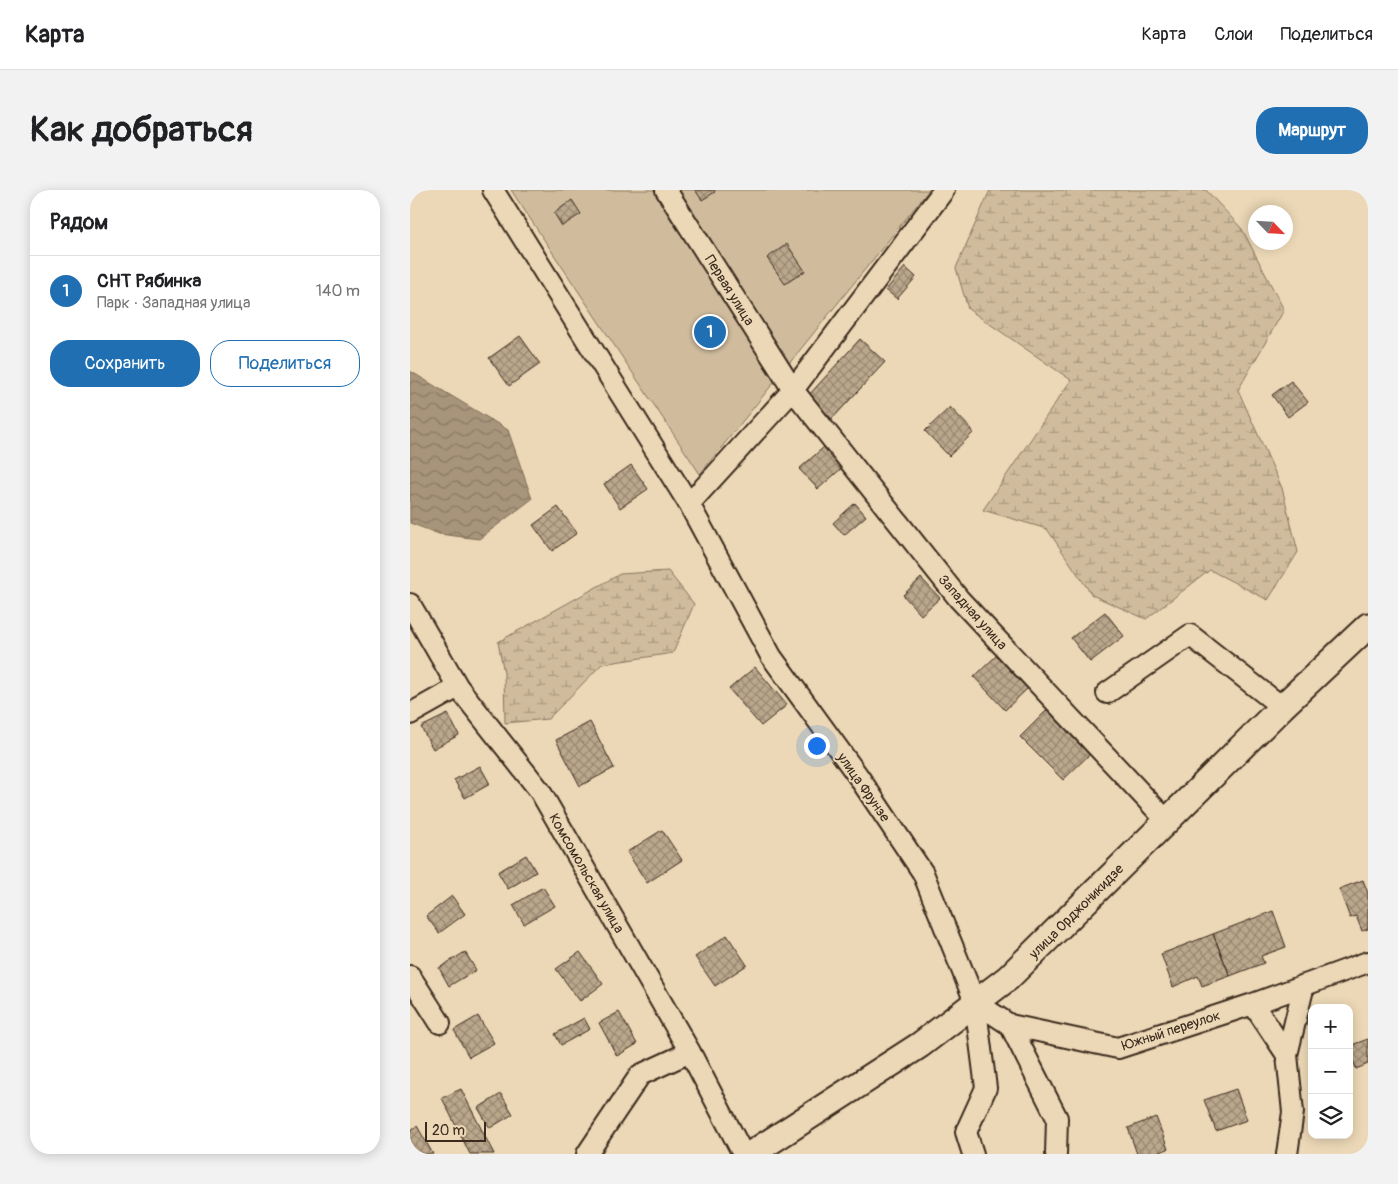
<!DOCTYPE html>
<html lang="ru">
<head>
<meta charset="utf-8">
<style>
  body { margin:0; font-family:Pangolin,sans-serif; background:#f2f2f2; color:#202124 }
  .controls { position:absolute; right:15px; bottom:15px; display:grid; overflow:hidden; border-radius:10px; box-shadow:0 2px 12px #0003 }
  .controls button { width:45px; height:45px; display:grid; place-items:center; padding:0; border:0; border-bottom:1px solid #e0e0e0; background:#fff; color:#202124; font:25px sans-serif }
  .compass { position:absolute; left:838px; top:15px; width:45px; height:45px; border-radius:50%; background:#fff; box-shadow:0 2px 12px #0003; rotate:115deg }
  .scale { position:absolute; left:15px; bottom:12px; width:61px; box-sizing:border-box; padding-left:5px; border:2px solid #3b2a1e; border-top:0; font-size:14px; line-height:18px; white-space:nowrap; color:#3b2a1e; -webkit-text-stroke:4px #ecd8b6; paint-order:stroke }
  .you { position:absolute; left:406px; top:555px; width:18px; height:18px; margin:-12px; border:4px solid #fff; border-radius:50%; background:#1a73e8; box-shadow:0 0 0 8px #1a73e833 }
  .badge { display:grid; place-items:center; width:32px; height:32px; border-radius:50%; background:#1f6fb2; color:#fff; font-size:16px; font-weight:700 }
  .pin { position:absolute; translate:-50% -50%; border:2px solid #fff; box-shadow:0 1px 5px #0006 }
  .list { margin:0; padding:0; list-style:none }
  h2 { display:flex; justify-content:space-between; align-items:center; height:65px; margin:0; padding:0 20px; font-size:21px }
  h2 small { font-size:16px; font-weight:400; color:#757577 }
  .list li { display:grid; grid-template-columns:32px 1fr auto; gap:15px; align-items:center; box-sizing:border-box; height:70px; padding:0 20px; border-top:1px solid #e0e0e0 }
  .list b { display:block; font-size:19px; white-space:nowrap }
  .list p { margin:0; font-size:16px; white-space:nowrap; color:#757577 }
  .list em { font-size:16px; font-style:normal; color:#757577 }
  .actions { display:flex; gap:10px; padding:15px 20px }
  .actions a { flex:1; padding:11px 0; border:1px solid #1f6fb2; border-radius:20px; text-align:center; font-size:18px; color:#1f6fb2 }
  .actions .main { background:#1f6fb2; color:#fff }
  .icon { flex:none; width:28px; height:28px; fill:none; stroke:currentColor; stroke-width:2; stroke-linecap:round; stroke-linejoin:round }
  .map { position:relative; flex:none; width:958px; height:964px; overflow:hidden; border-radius:20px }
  header { display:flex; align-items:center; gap:30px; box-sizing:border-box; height:70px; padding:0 25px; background:#fff; border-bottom:1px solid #e0e0e0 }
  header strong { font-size:24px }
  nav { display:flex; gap:28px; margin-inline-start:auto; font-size:18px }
  .intro { display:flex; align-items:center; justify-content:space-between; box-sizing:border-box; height:120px; padding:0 30px }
  h1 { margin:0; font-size:35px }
  .button { padding:12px 22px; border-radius:20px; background:#1f6fb2; color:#fff; font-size:18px; font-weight:700 }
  main { display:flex; gap:30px; padding:0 30px }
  aside { flex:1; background:#fff; border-radius:20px; box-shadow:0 2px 12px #0003 }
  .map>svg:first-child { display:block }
  .wetland { fill:url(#wetland-marsh); stroke:#86735e }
  .garden { fill:#d0bc9d; stroke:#86735e }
  .water { fill:url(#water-waves); stroke:#7c6a55 }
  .building { fill:url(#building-cross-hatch); stroke:#3b2a1e }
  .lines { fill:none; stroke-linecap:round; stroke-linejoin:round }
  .minor-casing { stroke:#3b2a1e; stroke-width:24 }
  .major-casing { stroke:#3b2a1e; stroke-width:29 }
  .minor { stroke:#ecd8b6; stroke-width:20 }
  .major { stroke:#ecd8b6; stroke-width:25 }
  .labels { text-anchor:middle; stroke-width:4; stroke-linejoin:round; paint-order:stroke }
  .street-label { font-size:14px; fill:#3b2a1e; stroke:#ecd8b6 }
</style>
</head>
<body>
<header>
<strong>Карта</strong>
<nav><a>Карта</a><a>Слои</a><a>Поделиться</a></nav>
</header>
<div class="intro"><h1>Как добраться</h1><a class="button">Маршрут</a></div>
<main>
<aside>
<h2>Рядом<small></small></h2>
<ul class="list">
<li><span class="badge">1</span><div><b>СНТ Рябинка</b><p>Парк · Западная улица</p></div><em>140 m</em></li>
</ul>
<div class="actions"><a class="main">Сохранить</a><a>Поделиться</a></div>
</aside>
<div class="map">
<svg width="958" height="964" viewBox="0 0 958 964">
  <defs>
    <pattern id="wetland-marsh" width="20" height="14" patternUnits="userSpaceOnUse" patternTransform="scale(1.25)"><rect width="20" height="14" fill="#d0bc9d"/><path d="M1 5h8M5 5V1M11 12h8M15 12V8" fill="none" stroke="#aa997f"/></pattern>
    <pattern id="water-waves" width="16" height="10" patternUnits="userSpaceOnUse" patternTransform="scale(1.25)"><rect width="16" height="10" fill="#a7947a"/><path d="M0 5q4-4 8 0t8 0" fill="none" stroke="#897963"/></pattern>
    <pattern id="building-cross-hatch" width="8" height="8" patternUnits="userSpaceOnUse" patternTransform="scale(1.25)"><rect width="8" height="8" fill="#bba78c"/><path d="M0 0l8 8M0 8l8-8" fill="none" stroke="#998872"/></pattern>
  </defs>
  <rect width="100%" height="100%" fill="#ecd8b6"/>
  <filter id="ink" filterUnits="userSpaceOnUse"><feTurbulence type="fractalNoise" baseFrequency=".02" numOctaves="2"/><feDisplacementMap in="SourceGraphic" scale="10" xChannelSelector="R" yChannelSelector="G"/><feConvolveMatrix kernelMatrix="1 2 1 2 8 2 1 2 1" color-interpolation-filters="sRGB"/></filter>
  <g filter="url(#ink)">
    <path class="wetland" d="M580 0H796L832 39 874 120 828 200 872 298 888 362 858 410 800 380 736 429 682 405 637 339 573 320 661 190 558 119 546 78Z
      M258 381 284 414 263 463 192 474 138 529 95 533 94 483 88 452 210 384Z"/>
    <path class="garden" d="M101 0H519L290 284Z"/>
    <path class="water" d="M0 181 98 240 122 309 69 349 29 344 0 333Z"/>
    <path class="building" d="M285 0H304L305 2 292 10Z
      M162 10 171 24 152 36 144 23Z
      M377 54 395 81 375 94 357 68Z
      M495 77 506 87 487 109 476 100Z
      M110 146 130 174 99 196 79 168Z
      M450 149 475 172 422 229 398 206Z
      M881 191 898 212 878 227 862 205Z
      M540 217 564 242 539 266 515 241Z
      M414 257 433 277 408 299 389 279Z
      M221 275 238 299 210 318 194 294Z
      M445 313 456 326 434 345 423 333Z
      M148 317 167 343 142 361 123 335Z
      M511 388 530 408 511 425 493 405Z
      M695 422 714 446 680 472 661 448Z
      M587 465 618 498 595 520 564 487Z
      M345 477 377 515 351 536 319 499Z
      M638 519 681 563 653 590 610 547Z
      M38 524 49 545 23 559 11 537Z
      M180 532 204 578 170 596 146 550Z
      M70 576 80 594 55 608 44 590Z
      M252 640 272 670 237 693 217 662Z
      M116 665 126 682 98 699 88 682Z
      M953 690 958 703V739L952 741 946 726 940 728 929 699Z
      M133 697 145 716 114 734 103 715Z
      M42 706 55 724 29 743 16 726Z
      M863 721 876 757 851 766 854 773 820 786 803 744Z
      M803 744 820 786 792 796 788 786 763 797 751 764Z
      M317 745 337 775 305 796 285 767Z
      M55 762 66 780 39 796 29 778Z
      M170 762 193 794 170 811 146 779Z
      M209 822 227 854 207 866 189 833Z
      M68 826 84 853 59 867 44 840Z
      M174 828 180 839 151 855 145 844Z
      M958 849V874L946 879 939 856Z
      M51 899 84 964H60L32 908Z
      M826 899 837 930 806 941 794 910Z
      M91 904 103 924 80 938 68 918Z
      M746 927 758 959 744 964H727L718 938Z
      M7 936 23 964H0V940Z"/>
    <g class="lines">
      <g class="minor-casing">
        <path id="minor" d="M83 0 279 314 361 466 448 586 513 683 565 812 576 898 556 942 563 964
          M256 0 383 200 549 409 757 631
          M279 314 383 200 534 0
          M0 414 48 497 130 601 280 862 333 964
          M697 503 780 445 872 517
          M0 524 48 497
          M0 786 30 833
          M565 812 600 835 708 858 843 814 958 772
          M843 814 877 865 894 795
          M600 835 647 928 646 964
          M877 865 883 922 877 964
          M177 964 230 885 280 862"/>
      </g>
      <g class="major-casing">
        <path id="major" d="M341 964 510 855 598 788 872 517 958 436"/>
      </g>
      <use href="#minor" class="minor"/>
      <use href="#major" class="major"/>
    </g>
  </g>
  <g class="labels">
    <g class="street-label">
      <text transform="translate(320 100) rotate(58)" y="5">Первая улица</text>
      <text transform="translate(563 422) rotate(48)" y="5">Западная улица</text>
      <text transform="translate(454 597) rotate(55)" y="5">улица Фрунзе</text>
      <text transform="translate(177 683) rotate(60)" y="5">Комсомольская улица</text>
      <text transform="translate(666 721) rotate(-45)" y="5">улица Орджоникидзе</text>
      <text transform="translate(761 840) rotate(-18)" y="5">Южный переулок</text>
    </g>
  </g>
</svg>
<div class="controls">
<button>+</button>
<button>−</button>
<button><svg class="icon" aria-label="layers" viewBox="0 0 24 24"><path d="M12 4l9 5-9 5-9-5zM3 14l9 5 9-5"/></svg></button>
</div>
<svg class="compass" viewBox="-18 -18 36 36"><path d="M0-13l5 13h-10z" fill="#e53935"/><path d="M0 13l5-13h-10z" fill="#757577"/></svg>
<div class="scale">20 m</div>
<div class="you"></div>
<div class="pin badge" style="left:300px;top:142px">1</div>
</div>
</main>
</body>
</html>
